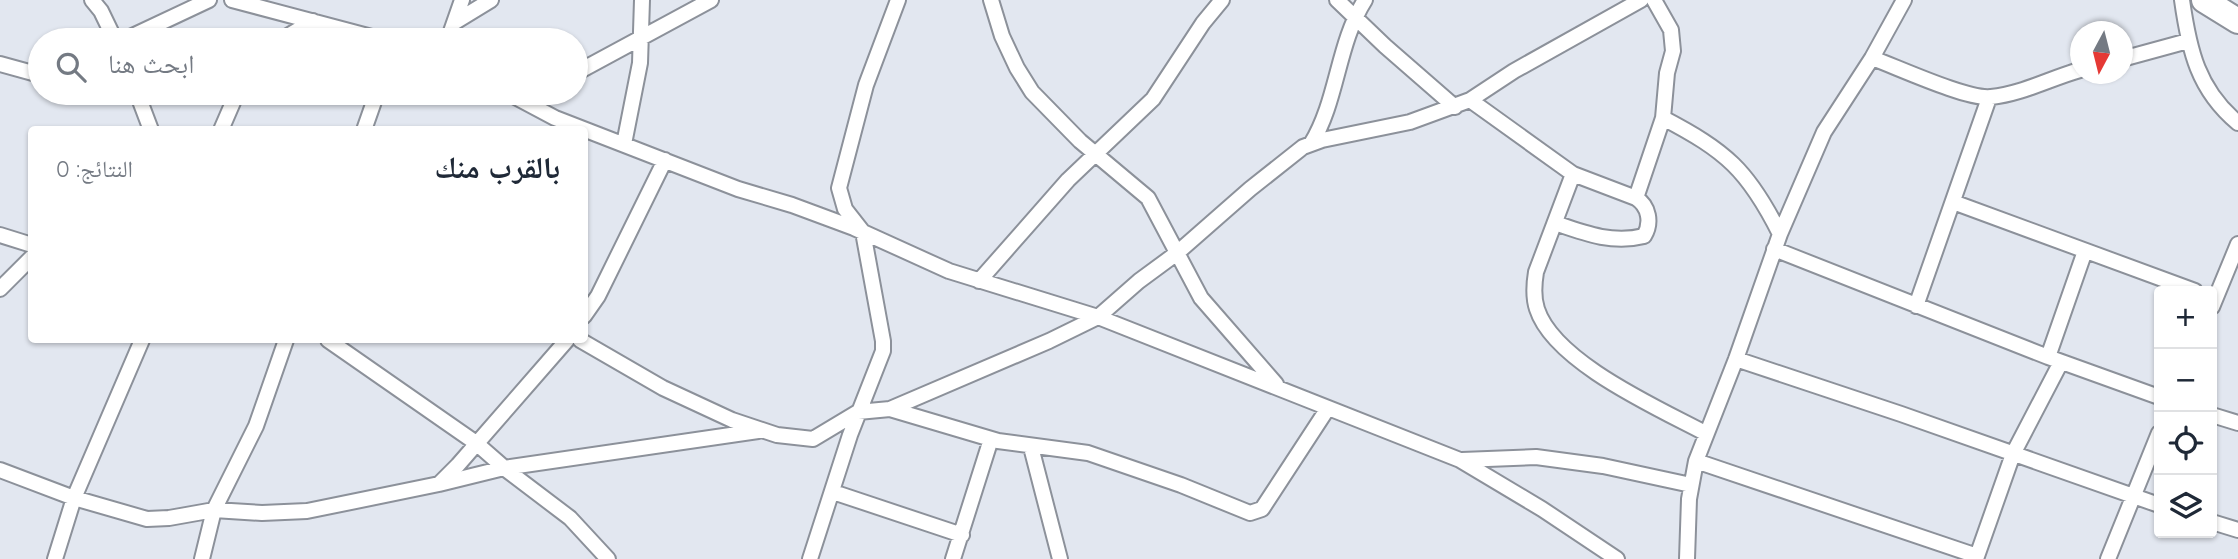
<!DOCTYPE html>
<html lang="ar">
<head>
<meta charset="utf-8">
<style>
  body { margin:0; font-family:Quicksand,"Noto Naskh Arabic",sans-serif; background:#f2f2f3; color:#1f2937; direction:rtl }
  .controls { position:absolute; right:21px; bottom:21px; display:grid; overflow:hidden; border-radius:7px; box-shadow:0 2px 5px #0004 }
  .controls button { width:63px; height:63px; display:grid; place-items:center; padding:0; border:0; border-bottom:2px solid #e0e1e3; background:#fff; color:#1f2937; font:35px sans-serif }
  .compass { position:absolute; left:2070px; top:21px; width:63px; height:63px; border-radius:50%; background:#fff; box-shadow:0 2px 5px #0004; rotate:187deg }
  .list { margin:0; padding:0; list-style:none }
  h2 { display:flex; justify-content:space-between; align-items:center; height:91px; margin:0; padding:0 28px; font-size:30px }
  h2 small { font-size:23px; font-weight:400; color:#747a83 }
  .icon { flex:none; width:38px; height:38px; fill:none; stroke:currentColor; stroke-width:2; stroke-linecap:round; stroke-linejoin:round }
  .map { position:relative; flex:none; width:2238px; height:559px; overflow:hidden; direction:ltr }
  .search { position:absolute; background:#fff; box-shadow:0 2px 5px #0004; left:28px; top:28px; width:560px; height:77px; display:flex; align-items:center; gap:18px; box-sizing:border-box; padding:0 24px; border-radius:38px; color:#747a83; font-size:26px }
  .panel { position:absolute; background:#fff; box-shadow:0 2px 5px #0004; left:28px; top:126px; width:560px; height:217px; border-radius:7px; direction:rtl }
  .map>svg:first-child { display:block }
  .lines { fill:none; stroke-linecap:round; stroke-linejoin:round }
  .minor-casing { stroke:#8c919a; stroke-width:18 }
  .trunk-casing { stroke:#8c919a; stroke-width:28 }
  .minor { stroke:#fff; stroke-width:14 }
  .trunk { stroke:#fff; stroke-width:24 }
</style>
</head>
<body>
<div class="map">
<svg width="2238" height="559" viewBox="0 0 2238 559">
  <rect width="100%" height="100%" fill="#e2e7f0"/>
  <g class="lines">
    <g class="minor-casing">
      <path id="minor" d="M92 0 101 11 115 40
        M232 0 383 40
        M991 0 1002 36 1017 68 1032 92 1080 141 1148 198 1201 298 1276 384
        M1337 0 1385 46 1455 107
        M2182 0C2189 50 2198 90 2238 123
        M455 22 491 0
        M124 40 209 0
        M281 40 313 21
        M448 40 462 0
        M1872 58C1897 67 1968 100 1991 97 2022 94 2051 78 2080 70
        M2122 59 2188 41
        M0 64 40 75
        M576 73 711 0
        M137 93 151 130
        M508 93 555 118 738 189 792 205 854 228 949 271 1098 317 1460 460 1542 509 1617 559
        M1470 100 1573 174 1636 198C1649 206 1652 223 1644 236 1612 244 1584 233 1555 223
        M1663 118C1726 151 1748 170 1780 234
        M221 130 237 93
        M364 130 377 93
        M624 144 640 63 642 0
        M1311 144C1338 100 1337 44 1365 0
        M1573 174 1536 272C1534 284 1533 297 1537 309 1554 362 1658 408 1705 433
        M1636 198 1663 118 1667 73 1673 51 1671 30 1654 0
        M1953 202 2195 291
        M0 235 32 245
        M1774 249 2048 357 2159 397
        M979 281 1068 180 1153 99 1203 23 1222 0
        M0 289 32 257
        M1916 306 1989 98
        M2212 307 2238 244
        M584 316 598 296 665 160
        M328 340 476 443 508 471 570 518 608 559
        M580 340 663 388 732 420 777 435 813 439 858 412 890 409 998 441 1088 453 1181 485 1250 513 1262 509 1328 408
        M2048 357 2085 251
        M1736 359 1901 414 2159 505
        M890 409 1049 341 1098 317 1139 281 1177 253 1250 189 1303 147 1322 140 1410 122 1470 100 1514 71 1641 0
        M2212 415 2238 423
        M1031 447 1060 559
        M1462 460 1536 457 1603 466 1691 485
        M1696 461 1977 556
        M0 470 74 498 147 519 169 518 214 510 256 426 286 340
        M440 483 458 465 567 340
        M833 492 962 535
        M2212 522 2238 530
        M55 559 74 498 142 340
        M202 559 214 510 262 513 307 511 439 484 504 468 758 431
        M810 559 850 435 883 351V341L863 232 845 209 839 188 866 85 898 0
        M953 559 991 439
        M1687 559 1689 499 1696 461 1736 359 1780 234 1824 132 1872 58 1904 0
        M1976 559 2013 454 2061 362
        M2108 559 2159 433"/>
    </g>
    <g class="trunk-casing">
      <path id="trunk" d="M2204 0 2238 21"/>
    </g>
    <use href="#minor" class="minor"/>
    <use href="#trunk" class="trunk"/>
  </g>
</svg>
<div class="controls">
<button>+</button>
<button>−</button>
<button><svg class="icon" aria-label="locate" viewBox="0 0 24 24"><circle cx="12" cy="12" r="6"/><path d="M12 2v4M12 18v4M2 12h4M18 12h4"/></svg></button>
<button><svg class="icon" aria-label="layers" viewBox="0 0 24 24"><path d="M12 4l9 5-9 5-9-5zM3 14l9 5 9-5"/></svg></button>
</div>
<svg class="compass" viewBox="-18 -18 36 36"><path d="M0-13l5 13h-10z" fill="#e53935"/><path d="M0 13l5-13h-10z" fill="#747a83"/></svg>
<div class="search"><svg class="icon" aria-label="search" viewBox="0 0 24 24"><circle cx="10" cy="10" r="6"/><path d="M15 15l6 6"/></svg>ابحث هنا</div>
<section class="panel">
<h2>بالقرب منك<small>النتائج: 0</small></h2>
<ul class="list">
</ul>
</section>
</div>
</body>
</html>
